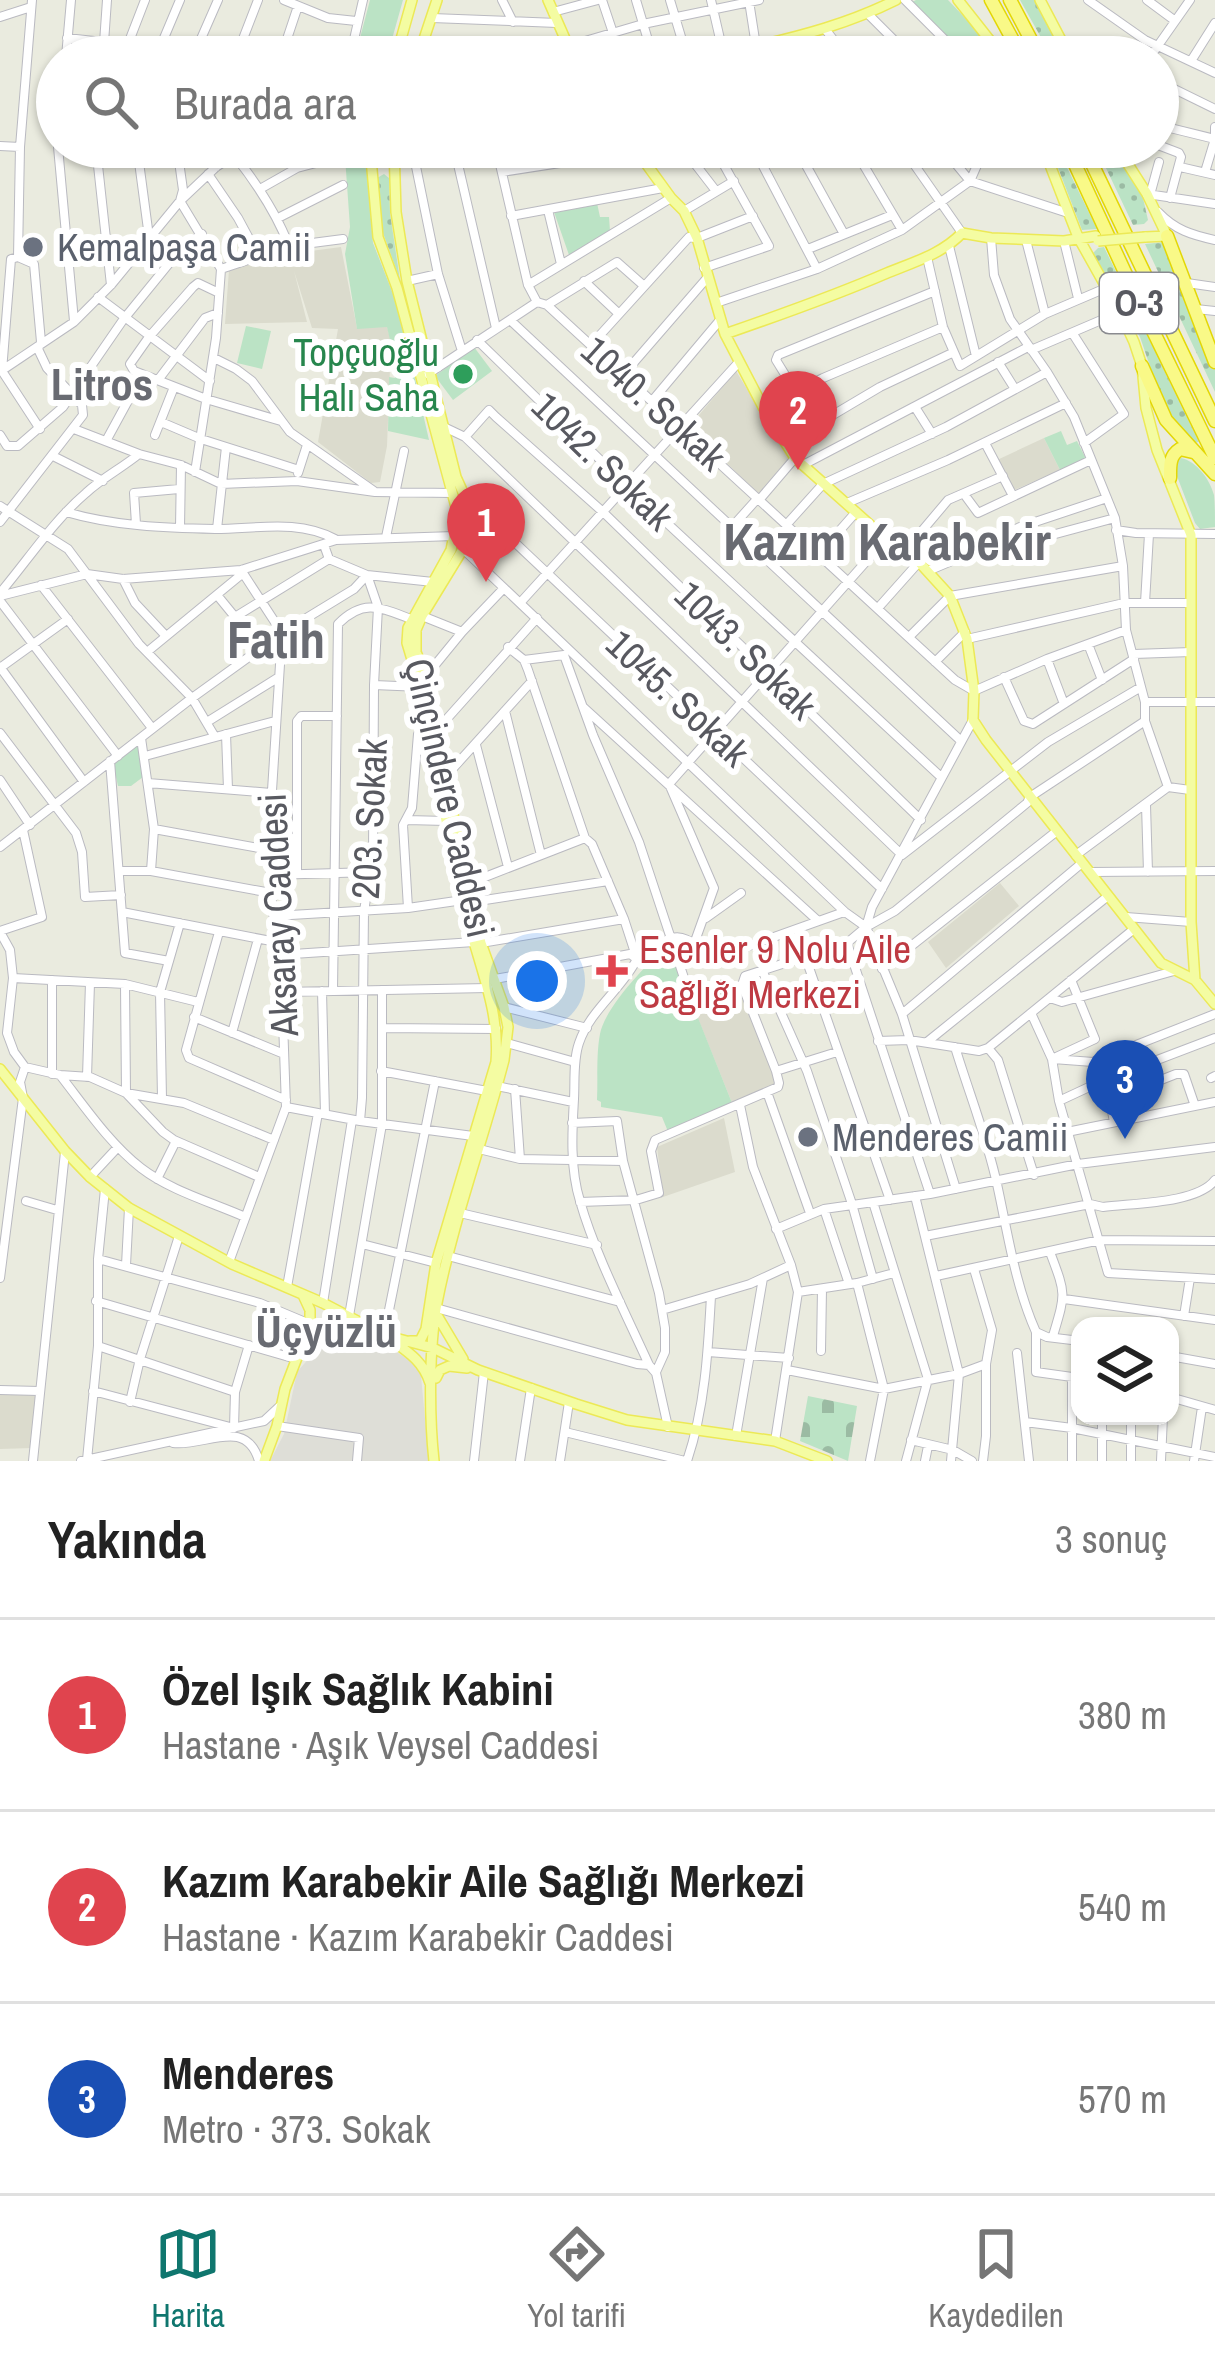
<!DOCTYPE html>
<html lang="tr">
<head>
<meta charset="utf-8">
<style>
  body { margin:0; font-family:"Archivo Narrow",sans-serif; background:#f6f6f6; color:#222 }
  .controls { position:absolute; right:36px; bottom:36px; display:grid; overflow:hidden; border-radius:24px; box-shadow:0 3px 9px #0004 }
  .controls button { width:108px; height:108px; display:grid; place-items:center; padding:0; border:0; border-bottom:3px solid #e0e0e0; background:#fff; color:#222; font:60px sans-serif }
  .you { position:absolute; left:537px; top:981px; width:42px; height:42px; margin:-30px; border:9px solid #fff; border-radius:50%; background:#1a73e8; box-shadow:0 0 0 18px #1a73e833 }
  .badge { display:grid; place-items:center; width:78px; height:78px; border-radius:50%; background:#0f766e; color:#fff; font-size:39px; font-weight:700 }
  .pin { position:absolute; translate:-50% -99px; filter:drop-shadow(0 3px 6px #0008) }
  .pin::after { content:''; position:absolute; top:63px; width:42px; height:36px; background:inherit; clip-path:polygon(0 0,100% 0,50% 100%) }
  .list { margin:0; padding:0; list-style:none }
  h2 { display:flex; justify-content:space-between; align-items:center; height:156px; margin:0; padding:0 48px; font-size:51px }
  h2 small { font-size:39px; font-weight:400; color:#767676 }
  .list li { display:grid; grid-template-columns:78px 1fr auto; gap:36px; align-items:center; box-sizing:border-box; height:192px; padding:0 48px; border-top:3px solid #e0e0e0 }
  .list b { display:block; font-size:45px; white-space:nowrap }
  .list p { margin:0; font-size:39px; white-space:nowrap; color:#767676 }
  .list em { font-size:39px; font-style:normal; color:#767676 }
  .icon { flex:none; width:66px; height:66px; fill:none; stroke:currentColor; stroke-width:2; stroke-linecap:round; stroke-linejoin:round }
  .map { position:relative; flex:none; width:1215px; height:1461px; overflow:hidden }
  .search { position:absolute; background:#fff; box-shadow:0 3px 9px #0004; left:36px; right:36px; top:36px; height:132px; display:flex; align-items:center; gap:30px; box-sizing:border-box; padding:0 42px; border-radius:66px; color:#767676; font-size:45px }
  .sheet { height:732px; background:#fff }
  nav { display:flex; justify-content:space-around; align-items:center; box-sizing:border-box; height:168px; border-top:3px solid #e0e0e0; background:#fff; font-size:33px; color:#767676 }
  nav a { display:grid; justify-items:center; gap:6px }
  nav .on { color:#0f766e }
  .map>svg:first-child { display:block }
  .industrial { fill:#deded7 }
  .education { fill:#dbdbcd }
  .grass { fill:url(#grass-dots) }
  .cemetery { fill:url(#cemetery-stones) }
  .park { fill:#bbe3c5 }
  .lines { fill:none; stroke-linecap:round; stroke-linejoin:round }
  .minor-casing { stroke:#babac1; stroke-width:10 }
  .major-casing { stroke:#ece956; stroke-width:12 }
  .highway-casing { stroke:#e3d706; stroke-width:15 }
  .minor { stroke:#fff; stroke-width:8 }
  .major { stroke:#f4fca2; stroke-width:9 }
  .highway { stroke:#f9f987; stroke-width:12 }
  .major-bridge-casing { stroke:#ece956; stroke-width:12; stroke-linecap:butt }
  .major-bridge { stroke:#f4fca2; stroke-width:9 }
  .worship-dot { fill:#6b7280; stroke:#fff; stroke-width:4.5 }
  .leisure-dot { fill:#2e9e5b; stroke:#fff; stroke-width:4.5 }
  .health-dot { fill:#e0444e; stroke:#fff; stroke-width:4.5 }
  .labels { text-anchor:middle; stroke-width:12; stroke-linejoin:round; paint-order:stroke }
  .shield { fill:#fff; stroke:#8a8b90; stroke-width:3 }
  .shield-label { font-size:36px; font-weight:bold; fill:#585960 }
  .worship-label { font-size:39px; fill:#5b616d; stroke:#fff; text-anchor:start }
  .leisure-label { font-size:39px; fill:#27864d; stroke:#fff; text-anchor:end }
  .street-label { font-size:39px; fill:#585960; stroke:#fff }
  .health-label { font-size:39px; fill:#be3a42; stroke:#fff; text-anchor:start }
  .quarter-label { font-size:45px; font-weight:bold; fill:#696b72; stroke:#fff }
  .district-label { font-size:51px; font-weight:bold; fill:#696b72; stroke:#fff }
</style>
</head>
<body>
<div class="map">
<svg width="1215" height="1461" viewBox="0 0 1215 1461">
  <defs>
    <pattern id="grass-dots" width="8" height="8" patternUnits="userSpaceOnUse" patternTransform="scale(3)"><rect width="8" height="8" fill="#bbe3c5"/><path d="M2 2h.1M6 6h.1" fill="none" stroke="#9bbba3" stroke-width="1.8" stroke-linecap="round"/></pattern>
    <pattern id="cemetery-stones" width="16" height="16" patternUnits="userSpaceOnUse" patternTransform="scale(3)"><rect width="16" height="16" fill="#bbe3c5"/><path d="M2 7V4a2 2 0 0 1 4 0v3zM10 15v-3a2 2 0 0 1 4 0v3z" fill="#9bbba3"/></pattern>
  </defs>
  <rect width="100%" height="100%" fill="#eaebdf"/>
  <path class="industrial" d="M348 1332 379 1341 414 1363 421 1376 429 1461H270L284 1434 297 1372 326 1339Z"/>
  <path class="education" d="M341 247 357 328 387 326 391 342 387 446 380 482 371 483 318 442 338 329 312 328 294 271 307 322 225 324 229 270 288 254Z
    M736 371 789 458 759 494 689 427Z
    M1044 438 1060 470 1014 490 997 460Z
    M1000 883 1019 906 946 968 928 942Z
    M738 988 779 1083 732 1103 691 1001Z
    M724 1118 735 1172 663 1197 657 1147Z
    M0 1391 37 1392 32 1448 0 1449Z"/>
  <path class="grass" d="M1020 0H1039L1065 57H1052Z
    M1050 147H1057L1097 229 1082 230Z
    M1096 147H1115L1143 198 1148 220 1144 224 1133 225Z
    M384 174 389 178 390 213 400 280 383 233 377 178Z
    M1165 242 1215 370V392L1145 244Z
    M1104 247 1199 442 1193 443 1167 416 1140 337 1094 259 1093 253 1098 248Z"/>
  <path class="cemetery" d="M808 1396 857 1406 848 1461 800 1441Z"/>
  <path class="park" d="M370 0H403L387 57H355Z
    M916 0H948L993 47 998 57H967L912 2Z
    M347 147H365L373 243 399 309 429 440 388 431 389 377 395 378 397 371 387 327 357 329 345 254 350 227 345 157Z
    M597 203 600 217H609L610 231 569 255 554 212Z
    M246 326 271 331 262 369 237 363Z
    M474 347 492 371 453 400 435 376Z
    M1061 431 1067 445 1077 441 1086 459 1060 470 1044 438Z
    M1181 458C1196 461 1210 479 1214 495 1215 504 1215 518 1215 527L1200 529 1195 523 1175 471 1176 463Z
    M138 745 143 777 131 786H118L113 763Z
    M669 945 732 1103 669 1134 662 1117 601 1107V1102L597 1100C598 1079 596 1055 600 1034 605 1007 648 962 669 945Z"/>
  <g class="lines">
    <g class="minor-casing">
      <path id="minor" d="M284 0 328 18 356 21
        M502 0 513 22
        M602 0 613 33 617 57
        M636 0 653 57
        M670 0 687 57
        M711 0 723 52
        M905 0 962 57
        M1088 0 1145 40 1215 73
        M1147 0 1174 20
        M749 1 756 46
        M553 12 598 0
        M868 14 911 57
        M0 17 31 7
        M432 18 557 23
        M825 29 847 57
        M67 38 103 42
        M781 40 793 57
        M568 46 643 24 759 0
        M66 57 71 0
        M103 57 107 0
        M123 57 145 0
        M156 57 180 0
        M193 57 218 0
        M236 57 258 0
        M281 57 298 6
        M350 57 363 0
        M1150 57 1190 0
        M1191 61 1215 23
        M1158 81 1215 109
        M1158 125 1215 139V127
        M1158 145 1179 153 1181 157 1170 198
        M0 146 20 147
        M58 147 74 321
        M96 147 111 285
        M137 147 149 237
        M177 147 183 190 180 201 221 269 216 338 195 472
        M213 147 216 167
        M412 147 438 274 462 351
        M454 147 496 328
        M496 147 528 285 537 302
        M682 147 716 191
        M753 147 817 269
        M796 147 844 234
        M853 147 902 230
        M902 147 962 233
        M942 147 970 181 1068 213
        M235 156C257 184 276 212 289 246
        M1180 167 1215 175
        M502 172 637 151
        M1205 172 1215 139
        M208 174 238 218 259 257
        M971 179 985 147
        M260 189 297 168 339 157
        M1147 194 1215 204
        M1150 195 1159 162
        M548 210 561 264
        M684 211 734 181
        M1158 212C1175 230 1192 235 1215 240
        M511 216 663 188
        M278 218 343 185
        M991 238 994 275 1010 319 1047 372 1074 417 1115 518 1123 566 1126 630 1145 702V721L1168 787 1076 855
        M1026 240 1045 314
        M1064 241 1078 298
        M949 246 976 356
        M808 249 892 215
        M18 257 20 147 32 0
        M927 257 943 327 960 366 1045 314 1106 288
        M704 268 769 246 714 147
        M221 269 289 246 343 239
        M407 281 438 274
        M584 281 618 313
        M1187 283 1215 287
        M528 285 671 198
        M935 291 778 355 776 360 816 425 880 387 952 353
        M219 293 198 283 193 287 149 337 130 364 134 371 206 399 281 421
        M98 297 210 381
        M537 302 547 305 955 680 974 691 1047 659 1126 630
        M716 303 817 269 902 230 970 181
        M547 305 617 262 643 285
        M1196 309 1215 311
        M510 320 960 740
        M1073 334 1124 414 1084 443
        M477 340 627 486 941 777
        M591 345 689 237 697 238 753 216
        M1031 350 1120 312
        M214 358 236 369 252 381 290 432 374 491
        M998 362 1015 389
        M1 371 74 322 111 285 180 201 216 167 247 147
        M428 374 537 302
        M623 375 707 278
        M158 380 205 318 218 313
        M652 401 720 320
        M763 407 823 378 943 327
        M915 407 932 434
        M161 422 201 439 299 470
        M444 427 465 437 902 855 1048 742 1141 687
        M74 429 139 454 181 465 221 484 297 481 375 492 452 493
        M0 435 7 446H18L63 407 123 320 180 250 202 234
        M155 435 174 387
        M465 437 489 410 496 417 603 512 921 820
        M106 441 142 375
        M985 443 1013 496
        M53 456 103 481
        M803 465 1028 347
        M298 473 307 445
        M964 494 978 513 1091 460
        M760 499 795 458
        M847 503 948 460 1066 403
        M0 506 68 549 139 644 192 698 215 737
        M471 510 492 521 882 889
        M66 512C113 526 166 528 215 529 257 529 297 519 335 539
        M0 522 83 415 82 405 47 368 38 349 41 342 34 264 18 257 11 259 2 371 40 429
        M136 524 134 493 179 489
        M787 524 823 484 946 427 1047 372
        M180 528 181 465
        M731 528 758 498
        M217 529 226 447
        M1116 530 1136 533 1215 534
        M386 537 404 451
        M324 545 329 559 367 575 378 607 374 685 373 857 364 911 362 1098 360 1121
        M463 549 845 912 866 927
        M989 549 994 539 1020 527 1107 498
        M905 551 948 500 1003 476
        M819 554 856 512
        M928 571 966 555 1007 547 1115 518
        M123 579 135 603 165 635
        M41 585 152 728
        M0 593C28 560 53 521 86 493 102 478 122 468 139 454
        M217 595 235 617 329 559
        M0 596 87 574 123 579 241 570 336 540 454 536
        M0 601 118 756
        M520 603 738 363
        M1145 603 1149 534
        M878 608 919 562
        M422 616 462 632
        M909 637 950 596 1123 566
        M967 639 1124 603H1190
        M1088 644 1102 680
        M508 647 524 660 528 670 585 838 592 844 624 919 637 959
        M147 652 242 574
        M1134 654 1191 652
        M564 655 593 735 639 842 689 993
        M1047 659 1064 704
        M524 660 564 655
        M935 662 965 632
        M0 667 84 782
        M0 668 68 619
        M426 676 462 632 504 588
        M1004 677 1024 721 1033 724 1134 659
        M374 685 421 687
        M1145 702H1215
        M583 707 817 920
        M505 711 541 855
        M207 722 279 677
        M436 731 537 618
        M0 733 76 833 82 852 85 897 121 895
        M226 734 228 789
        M141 738 154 829 151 871
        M476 745 508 867
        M145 756 275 721
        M110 761 125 953 169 961
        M446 776 532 681
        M0 780 30 825
        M148 783 271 793
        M1168 787 1190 790
        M1146 805 1148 872
        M407 820 446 821
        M154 829 270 850
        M0 847 192 698 282 633 354 589 367 575 433 582
        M120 871H151L271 893
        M1091 872 1215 871
        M297 873V721L301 716H337
        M271 875 371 872
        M467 884 585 838
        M472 902 608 881
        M408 908 403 825 412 808 418 734 429 729
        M122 912 276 942
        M274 916 408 908 463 900
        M1126 917 1191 922
        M706 918 741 893
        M868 926 895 911 1027 803 1030 797 1145 721
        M866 927 902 1014 956 1189
        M0 931 42 917 23 830
        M0 932 10 950 13 978 7 1033 14 1052 25 1067 60 1075 90 1077 126 1093 184 1103 274 1140
        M219 932 186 1050 189 1058 286 1100
        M481 943 624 919
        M847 943 930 1194
        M694 944 714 888 669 784 886 539
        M278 955 474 942
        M805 956 890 1200
        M637 959C622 989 590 1010 579 1043 573 1060 575 1081 574 1099 572 1132 570 1169 580 1201 595 1254 626 1314 649 1365L656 1373 668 1427
        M637 959C649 954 660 941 672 938 690 933 700 955 715 958L844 912
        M882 969 1057 831
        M762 970 807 1071 852 1204 873 1279
        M13 978 125 984 198 1002
        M495 979 630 954 637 959
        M52 980V1074
        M125 984 126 1093 163 1132 174 1140 259 1177
        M322 991 325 1114
        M333 991 338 624C364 598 381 608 411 619
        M282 992 488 988
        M1050 998 1062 1002 1174 971
        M504 1007 587 1028
        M1031 1013 1052 1059 1059 1101 1108 1273 1215 1279
        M902 1014 1082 863
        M194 1017 284 1054
        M382 1028 496 1029
        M232 1033 258 939
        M878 1041 909 1040 979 1051 988 1048 1134 929
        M927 1042 1108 896
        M507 1043 575 1062
        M955 1047C969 1093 987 1138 997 1184 1008 1234 1015 1285 1036 1332L1047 1337 1080 1341
        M988 1048 998 1060 1034 1175
        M1052 1059 1095 1039 1071 980
        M1053 1059 1093 1062 1110 1100 1114 1122
        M1093 1062 1215 1014
        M381 1071 487 1091
        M776 1071 837 1052
        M60 1075C85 1107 109 1143 141 1168 171 1191 211 1202 245 1217
        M87 1077 90 983
        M1211 1078 1215 1076
        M497 1086 573 1102
        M515 1089 520 1159
        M767 1092 810 1213
        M162 1098 160 992 180 923
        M1110 1100 1176 1074H1184L1195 1106
        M1059 1101 1102 1081 1215 1038
        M740 1105 753 1167 791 1265 798 1292 775 1441
        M286 1107 360 1121 473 1136
        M572 1123 617 1121 623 1161 659 1293 665 1328V1352L656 1372
        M1067 1132 1215 1102
        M479 1149 520 1159 623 1161
        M90 1177 118 1147
        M157 1179 176 1141
        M915 1196 959 1374 951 1461
        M26 1201 57 1210
        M580 1202 636 1200 659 1193 651 1151 655 1140 778 1087 779 1083 776 1071 742 985 745 976 847 943 866 927 872 907 973 720
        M873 1202 928 1379 906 1461
        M824 1209 849 1284
        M460 1213 597 1245
        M776 1229 824 1209 930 1194 1078 1164 1215 1147
        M925 1236 1090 1204 1103 1207C1132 1203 1197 1204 1215 1180
        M362 1244 436 1263
        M1050 1252C1066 1295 1066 1292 1053 1336
        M448 1256 620 1302
        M98 1259 260 1303 310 1324
        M229 1262 286 1107 282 992 271 893 270 822 282 633 241 570
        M126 1265 129 1208
        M974 1269 992 1330 986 1364V1436L983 1461
        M936 1276 1100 1240 1215 1241
        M0 1278 23 1098 20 1082 25 1067
        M857 1283 884 1389 870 1461
        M287 1287 318 1113
        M798 1292 857 1283 894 1273
        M1064 1299 1215 1320
        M96 1301 296 1359
        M323 1303 352 1120
        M436 1308 637 1364 649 1365
        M662 1310 750 1284 791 1265
        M349 1316 382 1124V990
        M1184 1316 1190 1278
        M1036 1332V1372L1072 1377V1461
        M384 1335 435 1081
        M98 1346 235 1392
        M821 1351 822 1289
        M708 1352 789 1358
        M1017 1353 1029 1461
        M1170 1356 1215 1364
        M787 1370 884 1389 959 1374 986 1364
        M0 1390 39 1391
        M93 1391 234 1428 235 1392 249 1345
        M1170 1397 1215 1410
        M130 1402 140 1359 179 1236
        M1102 1416V1461
        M1131 1416V1461
        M1025 1422 1072 1428 1215 1457
        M277 1426 359 1438 357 1461
        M565 1432 685 1461
        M736 1436 763 1278
        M911 1440 953 1450 972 1461
        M173 1443C205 1447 246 1416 259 1461
        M87 1460 98 1346V1259L105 1189
        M33 1461 65 1152
        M81 1461 264 1421 279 1407
        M474 1461 484 1372
        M520 1461 531 1388
        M560 1461 569 1402
        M687 1461C705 1408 708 1351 711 1296
        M925 1461 928 1446
        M1161 1461 1163 1416
        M1194 1461 1202 1407"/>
    </g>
    <g class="major-casing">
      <path id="major" d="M548 0 573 57
        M958 0 1003 57
        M1040 0 1070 57
        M396 57 412 0
        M418 57 437 0
        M696 57C715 52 734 51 752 47 802 36 850 23 896 0
        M370 147 378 237 397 288 456 507V525L451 550 408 628 407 643 425 703
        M394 147 396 212 407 281 456 477 471 510 472 520 463 549 422 616 416 630V652L426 676 464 871 481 943 504 1007 508 1027 504 1060C483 1141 453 1221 437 1303 429 1348 429 1415 434 1461
        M634 147 671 198 684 211 697 238 725 334 763 407 795 458 886 539 919 562 950 596 967 639 974 691 973 720 986 740 1161 963 1195 980 1215 1004
        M1043 147 1078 237 1120 312 1134 342 1142 366 1146 408 1157 450 1191 535V922L1195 980
        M1117 147 1147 194 1167 236 1145 237
        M725 334C780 315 834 296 887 273 914 262 942 254 962 233L991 238 1064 241 1096 236
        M0 1069 65 1151 90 1177 129 1208 232 1264 323 1303 384 1335 433 1348 478 1370 576 1404 627 1420 775 1441 827 1461
        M438 1317 463 1359
        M390 1339C408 1352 423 1361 430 1383
        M410 1341H420L426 1329 436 1263 496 1062C500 1014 481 970 469 924 453 857 438 788 428 720
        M301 1354C320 1333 334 1324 364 1327
        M436 1378 440 1370 449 1366 467 1368
        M264 1461 277 1426 285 1389 310 1324V1310L303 1295"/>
    </g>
    <g class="highway-casing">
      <path id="highway" d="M991 0 1022 57
        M1010 0 1040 57
        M1067 147 1135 294 1215 458
        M1084 147 1215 421
        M1167 236 1215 362
        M1142 366 1166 420 1215 474
        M1170 478C1170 466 1169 456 1180 449L1193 452"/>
    </g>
    <use href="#minor" class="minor"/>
    <use href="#major" class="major"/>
    <use href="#highway" class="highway"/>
    <g class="major-bridge-casing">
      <path id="major-bridge" d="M1098 241 1145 237"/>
    </g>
    <use href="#major-bridge" class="major-bridge"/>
  </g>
  <g class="worship-dot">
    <circle cx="33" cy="247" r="12"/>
    <circle cx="808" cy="1137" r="12"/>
  </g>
  <circle class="leisure-dot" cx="463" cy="374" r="12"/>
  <path class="health-dot" d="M606 953h12v12h12v12h-12v12h-12v-12h-12v-12h12z"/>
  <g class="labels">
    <rect class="shield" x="1100" y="273" width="78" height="60" rx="9"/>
    <g class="shield-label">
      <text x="1139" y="316">O-3</text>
    </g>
    <g class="worship-label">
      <text x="57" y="261">Kemalpaşa Camii</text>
      <text x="832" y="1151">Menderes Camii</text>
    </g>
    <g class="leisure-label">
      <text x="439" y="366">Topçuoğlu<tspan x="439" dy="45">Halı Saha</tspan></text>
    </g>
    <g class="street-label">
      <text transform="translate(654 403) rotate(42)" y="14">1040. Sokak</text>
      <text transform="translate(603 461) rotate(44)" y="14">1042. Sokak</text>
      <text transform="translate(746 650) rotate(44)" y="14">1043. Sokak</text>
      <text transform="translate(678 698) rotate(43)" y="14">1045. Sokak</text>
      <text transform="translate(450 798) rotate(77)" y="14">Çinçindere Caddesi</text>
      <text transform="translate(369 819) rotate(-87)" y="14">203. Sokak</text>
      <text transform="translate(278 915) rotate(-93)" y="14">Aksaray Caddesi</text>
    </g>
    <g class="health-label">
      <text x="639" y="963">Esenler 9 Nolu Aile<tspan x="639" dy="45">Sağlığı Merkezi</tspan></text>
    </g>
    <g class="quarter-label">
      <text x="102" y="400">Litros</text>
      <text x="326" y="1347">Üçyüzlü</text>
    </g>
    <g class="district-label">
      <text x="887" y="560">Kazım Karabekir</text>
      <text x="276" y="658">Fatih</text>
    </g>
  </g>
</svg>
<div class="controls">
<button><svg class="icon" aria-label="layers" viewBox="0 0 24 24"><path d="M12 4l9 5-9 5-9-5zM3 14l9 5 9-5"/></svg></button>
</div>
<div class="you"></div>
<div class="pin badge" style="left:486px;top:582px;background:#e0444e">1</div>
<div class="pin badge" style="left:798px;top:470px;background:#e0444e">2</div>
<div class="pin badge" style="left:1125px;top:1139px;background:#1a4fb4">3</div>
<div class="search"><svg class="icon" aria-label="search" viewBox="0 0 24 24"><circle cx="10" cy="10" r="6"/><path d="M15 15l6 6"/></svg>Burada ara</div>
</div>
<section class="sheet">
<h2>Yakında<small>3 sonuç</small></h2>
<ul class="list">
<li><span class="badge" style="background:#e0444e">1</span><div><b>Özel Işık Sağlık Kabini</b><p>Hastane · Aşık Veysel Caddesi</p></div><em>380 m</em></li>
<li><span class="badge" style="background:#e0444e">2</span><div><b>Kazım Karabekir Aile Sağlığı Merkezi</b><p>Hastane · Kazım Karabekir Caddesi</p></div><em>540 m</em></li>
<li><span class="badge" style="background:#1a4fb4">3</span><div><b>Menderes</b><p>Metro · 373. Sokak</p></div><em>570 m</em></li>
</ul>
</section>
<nav>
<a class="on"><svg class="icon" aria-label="map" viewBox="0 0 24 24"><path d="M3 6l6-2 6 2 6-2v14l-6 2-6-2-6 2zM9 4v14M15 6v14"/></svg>Harita</a>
<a><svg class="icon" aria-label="directions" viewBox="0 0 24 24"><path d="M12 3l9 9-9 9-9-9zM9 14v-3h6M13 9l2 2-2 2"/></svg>Yol tarifi</a>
<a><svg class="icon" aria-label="saved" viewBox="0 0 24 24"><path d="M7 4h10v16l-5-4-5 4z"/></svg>Kaydedilen</a>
</nav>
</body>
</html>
